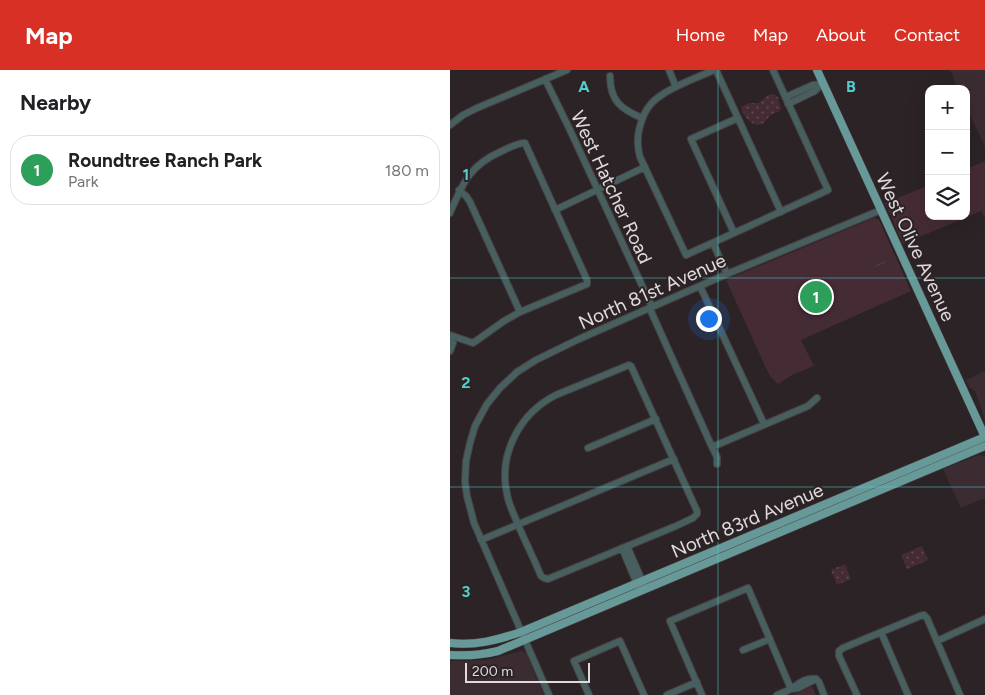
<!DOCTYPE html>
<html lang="en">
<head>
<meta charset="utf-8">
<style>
  body { margin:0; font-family:Figtree,sans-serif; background:#f2f2f2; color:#202124 }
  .controls { position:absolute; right:15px; top:15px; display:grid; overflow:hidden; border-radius:10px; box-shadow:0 5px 20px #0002 }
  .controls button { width:45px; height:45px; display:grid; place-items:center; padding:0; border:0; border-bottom:1px solid #e0e0e0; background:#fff; color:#202124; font:25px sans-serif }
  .scale { position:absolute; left:15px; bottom:12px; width:125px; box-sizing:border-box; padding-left:5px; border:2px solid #e0dadc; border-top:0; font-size:14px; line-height:18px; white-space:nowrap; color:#e0dadc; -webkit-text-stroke:4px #2b2325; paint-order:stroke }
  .you { position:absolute; left:258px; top:248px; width:18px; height:18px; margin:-12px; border:4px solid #fff; border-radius:50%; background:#1a73e8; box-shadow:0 0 0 8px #1a73e833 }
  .badge { display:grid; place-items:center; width:32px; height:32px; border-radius:50%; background:#d93025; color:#fff; font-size:16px; font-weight:700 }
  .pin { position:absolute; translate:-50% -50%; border:2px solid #fff; box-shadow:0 1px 5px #0006 }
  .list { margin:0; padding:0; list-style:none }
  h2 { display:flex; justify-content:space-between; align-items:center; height:65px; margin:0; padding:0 20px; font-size:21px }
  h2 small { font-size:16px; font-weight:400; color:#757577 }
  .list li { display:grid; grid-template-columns:32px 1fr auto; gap:15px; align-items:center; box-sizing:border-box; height:70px; margin:0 10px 10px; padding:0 10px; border:1px solid #e0e0e0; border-radius:20px }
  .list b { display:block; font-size:19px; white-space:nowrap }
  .list p { margin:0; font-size:16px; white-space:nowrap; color:#757577 }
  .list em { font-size:16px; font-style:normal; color:#757577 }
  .icon { flex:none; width:28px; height:28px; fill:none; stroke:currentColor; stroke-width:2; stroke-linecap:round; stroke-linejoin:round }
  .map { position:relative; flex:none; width:535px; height:625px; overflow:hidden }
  header { display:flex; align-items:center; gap:30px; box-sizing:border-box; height:70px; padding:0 25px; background:#d93025; color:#fff }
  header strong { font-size:24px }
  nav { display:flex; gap:28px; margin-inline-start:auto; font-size:18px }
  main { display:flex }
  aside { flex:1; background:#fff }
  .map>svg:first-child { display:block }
  .built { fill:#3b2c31 }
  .grass { fill:url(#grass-dots) }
  .park { fill:#452b34 }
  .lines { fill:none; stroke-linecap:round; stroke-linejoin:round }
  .stream { stroke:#434c4c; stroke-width:1 }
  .minor-casing { stroke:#484042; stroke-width:8 }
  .major-casing { stroke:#484042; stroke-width:9 }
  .minor { stroke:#485f5f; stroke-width:6 }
  .major { stroke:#679998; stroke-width:8 }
  .grid { fill:none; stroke:#52cdcc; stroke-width:1; stroke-opacity:0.55 }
  .labels { text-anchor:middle; stroke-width:4; stroke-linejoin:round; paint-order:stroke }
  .street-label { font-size:19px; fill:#e0dadc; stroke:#2b2325 }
  .grid-label { font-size:16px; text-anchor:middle; font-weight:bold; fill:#52cdcc; stroke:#2b2325; stroke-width:4; stroke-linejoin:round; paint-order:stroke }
</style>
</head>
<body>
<header>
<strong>Map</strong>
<nav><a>Home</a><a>Map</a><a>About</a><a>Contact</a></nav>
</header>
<main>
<aside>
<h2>Nearby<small></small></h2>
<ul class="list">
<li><span class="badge" style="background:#2e9e5b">1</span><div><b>Roundtree Ranch Park</b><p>Park</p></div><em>180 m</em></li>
</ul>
</aside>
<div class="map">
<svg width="535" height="625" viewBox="0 0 535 625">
  <defs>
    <pattern id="grass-dots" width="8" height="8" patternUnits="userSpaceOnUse" patternTransform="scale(1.25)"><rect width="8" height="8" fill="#452b34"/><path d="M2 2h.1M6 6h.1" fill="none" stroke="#604951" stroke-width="1.8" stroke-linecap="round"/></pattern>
  </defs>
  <rect width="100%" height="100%" fill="#2b2325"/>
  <path class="built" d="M500 0H535V77L516 36V19H508Z
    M535 301V352L531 338 525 321 519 317 516 310Z
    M529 385 535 386V428L511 438 493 399Z
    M70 581H72L76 583 94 625H0V591H19L41 589Z"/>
  <path class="grass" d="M323 24 328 27 331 39C327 44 325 42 321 45 317 48 316 52 312 54 302 58 293 45 291 37L299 33H309L318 25Z
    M472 476 478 490 457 499 451 485Z
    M395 494 401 509 387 515 381 500Z"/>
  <path class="park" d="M535 91V148L531 141 453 174 435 133 479 115V146H516V99Z
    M424 148 429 150 461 221 351 270 364 296 342 305 328 314 320 306 315 296 276 210Z
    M362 616 366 625H342Z"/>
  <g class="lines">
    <path class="stream" d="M426 196 435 192"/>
    <g class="minor-casing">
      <path id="minor" d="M219 0 226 17
        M264 0C246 8 212 20 200 35 195 41 192 49 190 56 187 66 187 76 190 87L236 185 378 120 323 0
        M266 0 331 142
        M160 6C160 31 171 39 192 48
        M95 9 120 60 202 237
        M336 27 363 15 372 14
        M338 34 365 21 373 13
        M0 55 13 45 27 38 117 0
        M9 120 16 126 20 132 70 242
        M105 140 195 97
        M0 143C13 112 20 95 52 81 59 78 67 73 75 73L137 210V214L70 242 54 251 23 273 0 265
        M284 163 241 69 288 48
        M263 173 277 204
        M250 216 314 354
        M200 239 262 377 267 387V394
        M0 269 3 273 0 281
        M179 295 181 296 247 441V444L243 448 226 456 98 509 94 508 91 506C84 489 76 473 69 457 65 446 59 436 57 424 48 384 70 343 106 325Z
        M262 377 358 336 367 328
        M138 378 206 349
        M31 470 224 389
        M177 476 194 515
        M172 478 190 521
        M431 562 458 625
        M487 571 535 549
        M293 580 320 569
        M366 609 369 612 374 625
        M342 619 348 618 366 609
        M99 625 24 453 17 426 15 411 16 391 20 373 25 356 37 334 50 318 67 302 86 290 129 269 277 204 431 140
        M139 625 124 591 170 571 194 625
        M217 625 247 612
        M252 625 220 551 298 518 341 619
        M327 625C331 623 335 622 339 620 348 615 354 607 366 609
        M407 625 389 586V581L393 578 470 546 474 545 477 548 510 625"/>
    </g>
    <g class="major-casing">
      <path id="major" d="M367 0 535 367
        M0 573C26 576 47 570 71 562L535 367
        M0 585C16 586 32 585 48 581L535 376"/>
    </g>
    <use href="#minor" class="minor"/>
    <use href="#major" class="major"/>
  </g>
  <path class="grid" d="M268 0V625M0 208H535M0 417H535"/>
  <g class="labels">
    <g class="street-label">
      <text transform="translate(162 117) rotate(65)" y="7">West Hatcher Road</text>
      <text transform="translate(466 177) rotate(65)" y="7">West Olive Avenue</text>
      <text transform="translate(202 221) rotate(-24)" y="7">North 81st Avenue</text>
      <text transform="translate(297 450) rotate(-23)" y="7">North 83rd Avenue</text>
    </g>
  </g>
  <g class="grid-label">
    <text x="134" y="22">A</text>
    <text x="401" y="22">B</text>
    <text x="16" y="110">1</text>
    <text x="16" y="318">2</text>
    <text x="16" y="527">3</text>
  </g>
</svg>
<div class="controls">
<button>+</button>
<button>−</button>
<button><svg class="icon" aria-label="layers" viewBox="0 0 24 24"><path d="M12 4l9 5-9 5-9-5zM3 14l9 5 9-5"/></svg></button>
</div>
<div class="scale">200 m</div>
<div class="you"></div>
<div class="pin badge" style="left:366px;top:227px;background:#2e9e5b">1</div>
</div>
</main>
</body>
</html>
